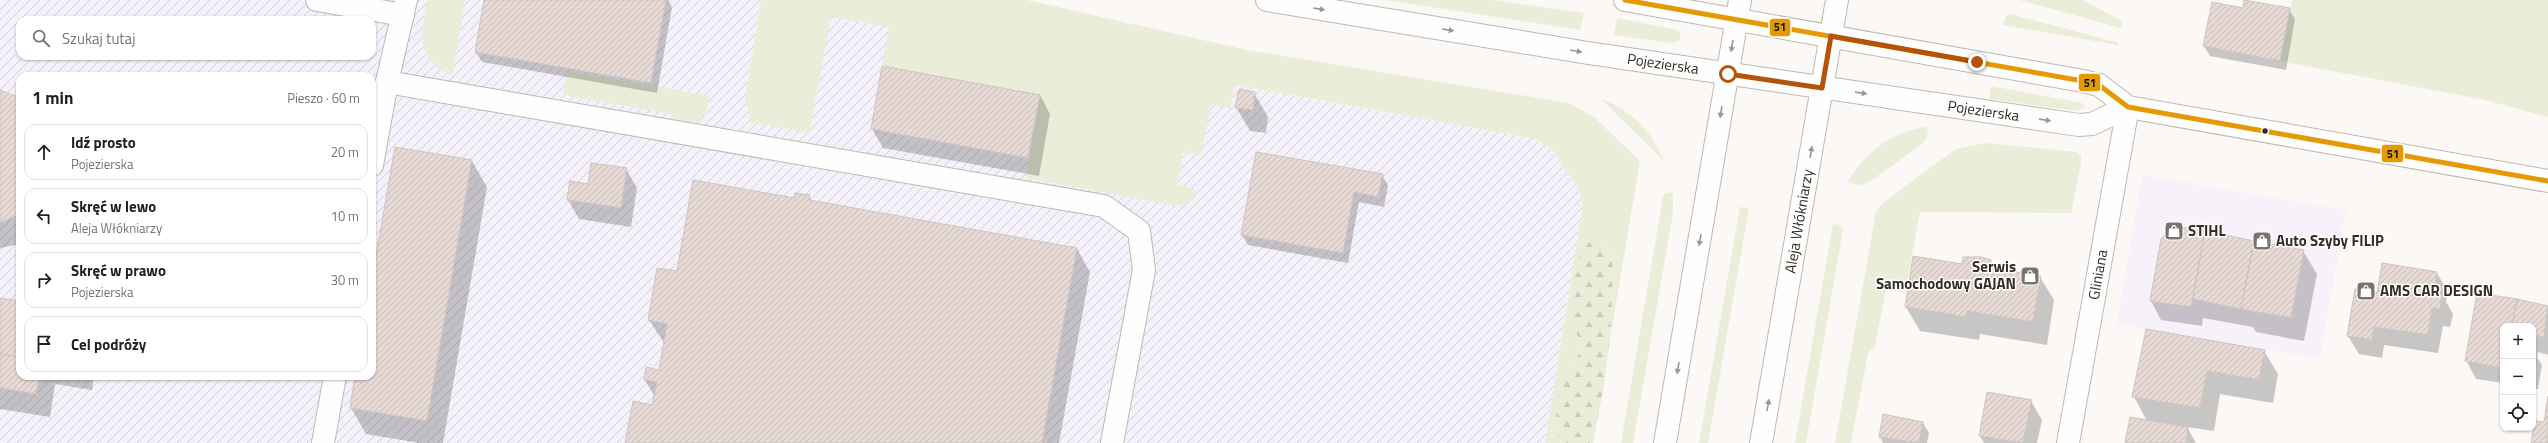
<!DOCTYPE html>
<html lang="pl">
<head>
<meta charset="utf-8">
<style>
  body { margin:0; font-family:"Titillium Web",sans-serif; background:#f2f2f2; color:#222 }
  .controls { position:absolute; right:12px; bottom:12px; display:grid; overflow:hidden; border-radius:8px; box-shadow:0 1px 3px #0004 }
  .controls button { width:36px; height:36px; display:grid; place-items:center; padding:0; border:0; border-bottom:1px solid #e0e0e0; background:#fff; color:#222; font:20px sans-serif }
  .stop { position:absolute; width:12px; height:12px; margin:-9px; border:3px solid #b45309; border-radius:50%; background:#fff }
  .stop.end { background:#b45309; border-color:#fff; box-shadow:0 1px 4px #0008 }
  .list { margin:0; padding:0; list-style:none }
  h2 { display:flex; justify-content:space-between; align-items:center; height:52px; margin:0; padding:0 16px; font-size:17px }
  h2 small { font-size:13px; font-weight:400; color:#767676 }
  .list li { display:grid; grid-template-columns:26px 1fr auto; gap:12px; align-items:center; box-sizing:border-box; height:56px; margin:0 8px 8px; padding:0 8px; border:1px solid #e0e0e0; border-radius:12px }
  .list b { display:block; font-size:15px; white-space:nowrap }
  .list p { margin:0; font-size:13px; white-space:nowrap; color:#767676 }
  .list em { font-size:13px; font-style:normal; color:#767676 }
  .icon { flex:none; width:22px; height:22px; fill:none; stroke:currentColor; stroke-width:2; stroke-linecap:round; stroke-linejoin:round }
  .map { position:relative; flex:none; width:2548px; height:443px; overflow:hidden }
  .search { position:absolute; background:#fff; box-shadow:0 1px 3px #0004; left:16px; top:16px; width:360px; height:44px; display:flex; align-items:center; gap:10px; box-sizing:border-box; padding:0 14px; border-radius:12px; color:#767676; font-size:15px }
  .panel { position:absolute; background:#fff; box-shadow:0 1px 3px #0004; left:16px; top:72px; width:360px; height:308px; border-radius:12px }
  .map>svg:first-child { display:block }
  .commercial { fill:#f7f1fa }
  .industrial { fill:url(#industrial-furrows); fill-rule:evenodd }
  .grass { fill:#eaeed8 }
  .forest { fill:url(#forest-firs) }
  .shadow { fill:#0003 }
  .building { fill:url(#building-hatch); stroke:#cbc4c1 }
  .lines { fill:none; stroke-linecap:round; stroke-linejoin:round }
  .minor-casing { stroke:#bdb8b3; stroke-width:24 }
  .major-casing { stroke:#bdb8b3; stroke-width:24 }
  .minor { stroke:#fefefe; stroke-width:22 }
  .major { stroke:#fefefe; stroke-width:22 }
  .bus-1-casing { stroke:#fff; stroke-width:8 }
  .bus-1 { stroke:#e49a04; stroke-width:5 }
  .oneway { fill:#9a9691 }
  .route { stroke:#b45309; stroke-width:5 }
  .bus-dot { fill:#362d24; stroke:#fff; stroke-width:1.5 }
  .labels { text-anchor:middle; stroke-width:3; stroke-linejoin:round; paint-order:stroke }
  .street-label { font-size:15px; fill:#362d24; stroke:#fff }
  .poi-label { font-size:15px; font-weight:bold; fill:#362d24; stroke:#fff; text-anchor:start }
  .line-badge { stroke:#fff; stroke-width:1.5 }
  .pale-badge-label { font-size:11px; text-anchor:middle; font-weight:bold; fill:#111 }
</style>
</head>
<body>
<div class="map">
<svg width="2548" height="443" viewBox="0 0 2548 443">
  <defs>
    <pattern id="industrial-furrows" width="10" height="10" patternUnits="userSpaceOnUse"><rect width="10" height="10" fill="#f4f1fa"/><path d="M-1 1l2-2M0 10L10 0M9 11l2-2" fill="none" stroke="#d2cfd6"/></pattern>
    <pattern id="forest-firs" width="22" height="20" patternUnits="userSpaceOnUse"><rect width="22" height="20" fill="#eaeed8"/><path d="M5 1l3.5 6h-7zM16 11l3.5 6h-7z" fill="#c9ccb9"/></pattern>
    <pattern id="building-hatch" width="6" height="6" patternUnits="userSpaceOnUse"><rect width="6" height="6" fill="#e7d9d4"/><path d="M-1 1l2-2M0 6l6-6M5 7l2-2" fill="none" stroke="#c7bbb6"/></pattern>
  </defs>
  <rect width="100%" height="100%" fill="#fbf8f6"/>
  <path class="commercial" d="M2142 175 2346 210 2320 359 2117 324Z"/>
  <path class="industrial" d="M0 0H755L1532 138 1551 148 1579 190 1583 205 1545 443H0ZM20 20H372V56H20ZM20 76H372V376H20Z"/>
  <path class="grass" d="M427 0H465L453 75C415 62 421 32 427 0Z
    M755 0H1027L1247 50 1569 103 1594 117 1640 161 1610 339 1613 267 1606 239 1575 329 1582 349 1571 368 1565 367 1555 429 1561 443H1545L1583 205 1579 190 1551 148 1532 138 1235 85 1230 108 1211 105 1201 155 1183 151 1178 185 1195 189 1193 200 1181 205H1173L1026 178 1040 95 882 66 889 27 831 17 809 133 751 122 745 98 761 1Z
    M1386 0H1493L1584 13 1580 30Z
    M2019 0H2083L2122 21 2121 28Z
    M2292 0H2548V117L2485 100 2280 61Z
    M2010 14 2119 43 2118 45 2003 25 2006 16Z
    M1617 18 1677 30 1680 33V40L1671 43 1614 35Z
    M566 71 710 96C703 124 699 126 671 121L672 114 563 95Z
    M1991 86 2082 103 2085 107 2078 111 1989 99Z
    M1601 99C1630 108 1653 133 1664 161Z
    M1928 127 1927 138 1921 145 1869 182 1864 185 1847 183C1864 153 1893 130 1928 127Z
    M1986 143 2077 152 2081 156V164L2071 213 1920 212 1905 293 1886 290 1875 346 1868 353 1851 443H1835L1876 212 1884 202 1956 149Z
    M1673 192V213L1633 443H1621L1663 197 1665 193Z
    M1740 207 1749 208 1708 443H1699Z
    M1833 224 1840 225 1843 229 1806 443H1795Z"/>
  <path class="forest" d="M1591 239H1606L1613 267 1610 339 1604 385 1593 443H1561L1555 429 1559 390 1565 367 1571 368 1582 349 1575 329 1573 267Z"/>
  <path class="shadow" d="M485 0H668L672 7 657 93 482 62 476 52Z
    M2243 9H2289L2295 19 2286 70 2210 56 2204 46Z
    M0 91 20 100V244L0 248Z
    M1254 93 1268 117 1266 133 1250 131 1236 107Z
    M1040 95 1050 114 1039 176 883 148 872 129Z
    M472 161 487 187 443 443H419L366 434 351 408 356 376H372V285Z
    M626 169 637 188 631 227 579 219 568 200 570 182 588 185Z
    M1382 175 1388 185 1384 207 1359 202 1348 263 1248 245 1242 235Z
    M809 196 812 202 1077 249 1090 272 1059 443H626L653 406 655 397 645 380 660 371 665 344 649 320 677 272 795 199Z
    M2174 227 2303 251 2317 274 2304 341 2256 332 2253 327 2203 318 2202 326 2161 320 2151 301Z
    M1914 257 1963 265 1990 261 1995 269 2040 277 2054 300 2047 345 1980 334 1979 340 1920 331 1906 307Z
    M2437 273 2448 292 2446 302 2453 314 2450 327 2443 326 2438 353 2384 345 2382 358 2359 354 2348 336 2378 294Z
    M2478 294 2548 307V355L2538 352 2537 357 2542 365 2538 389H2533V326H2503V383L2476 379 2466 360Z
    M0 299 20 302V376H94L92 390 55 384 50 417 0 409Z
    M2146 330 2264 351 2278 374 2273 403 2220 394 2214 431 2187 427 2196 443H2126L2147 421 2134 397Z
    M2031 401 2042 420 2037 443H1984L1980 436Z
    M1923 423 1929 433 1927 443H1883L1880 437Z"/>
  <path class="building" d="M484 0H666L651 83 475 52Z
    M2244 0 2290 8 2280 61 2203 46 2212 2 2243 8Z
    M882 66 1040 95 1028 158 871 129Z
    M1239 89 1255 92 1253 110 1235 108Z
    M0 90 20 98V214L0 223Z
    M395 147 472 160 427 421 350 408 355 376H372V279Z
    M1256 152 1383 174 1378 197 1354 192 1343 253 1241 235Z
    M591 163 627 168 621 208 567 200 570 181 588 184Z
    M693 180 794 198 795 193 810 195 809 200 1077 248 1042 443H625L633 401 652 405 657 382 644 380 646 367 659 370 667 324 648 320 657 268 677 271Z
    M2173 226 2205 231 2191 307 2150 301 2161 239Z
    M2205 231 2254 241 2241 309 2193 299Z
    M2254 241 2304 250 2291 318 2241 309Z
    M1913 256 1962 264 1963 257H1981L1991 260V268L2041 276 2033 322 1967 311 1966 317 1905 307Z
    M2382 263 2437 272 2434 293 2442 294 2440 309 2432 308 2428 335 2374 327 2372 340 2347 336 2355 289 2377 293Z
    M2477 293 2517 299 2512 326H2503V368L2465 361Z
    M0 298 20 301V357L0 354Z
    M2517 299 2548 306 2544 338 2533 335V326H2512Z
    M2146 329 2265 350 2259 380 2207 371 2200 408 2132 397Z
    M0 354 20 357V376H40L36 394 0 388Z
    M1987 392 2032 400 2023 443 1979 436Z
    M2548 396V443H2531L2535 421 2544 422Z
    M1883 414 1923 422 1919 443 1879 437Z
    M2130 417 2188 427 2186 443H2125Z"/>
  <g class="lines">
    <g class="minor-casing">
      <g id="minor">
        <path d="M317 0 403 15"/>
        <path d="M406 0 387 82 1104 206 1139 231 1144 270 1112 443"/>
        <path id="s1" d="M1267 0 1588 53 2079 125 2092 124 2128 107"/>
        <path d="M1625 0 2083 81 2099 85 2128 107 2548 181"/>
        <path d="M372 165 387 82"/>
        <path d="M323 443 335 376"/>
        <path id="s2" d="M2068 443 2128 107"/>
      </g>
    </g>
    <g class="major-casing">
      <g id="major">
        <path d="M1665 443 1740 0"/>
        <path id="s3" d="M1761 443 1837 0"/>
      </g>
    </g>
    <use href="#minor" class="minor"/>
    <use href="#major" class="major"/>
    <g class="bus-1-casing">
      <path id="bus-1" d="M1625 0 2083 81 2099 85 2128 107 2548 181"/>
    </g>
    <use href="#bus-1" class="bus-1"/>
  </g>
  <defs><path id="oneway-solid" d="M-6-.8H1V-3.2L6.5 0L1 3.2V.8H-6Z"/></defs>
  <g class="oneway">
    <use href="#oneway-solid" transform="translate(1319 9) rotate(9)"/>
    <use href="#oneway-solid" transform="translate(1448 30) rotate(9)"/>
    <use href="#oneway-solid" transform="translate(1732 46) rotate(99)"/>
    <use href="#oneway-solid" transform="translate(1576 51) rotate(10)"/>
    <use href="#oneway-solid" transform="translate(1861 93) rotate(8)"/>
    <use href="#oneway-solid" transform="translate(1721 112) rotate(99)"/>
    <use href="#oneway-solid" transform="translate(2045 120) rotate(8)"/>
    <use href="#oneway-solid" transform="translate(1811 152) rotate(-81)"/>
    <use href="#oneway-solid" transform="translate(1700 240) rotate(100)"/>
    <use href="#oneway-solid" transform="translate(1678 368) rotate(100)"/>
    <use href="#oneway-solid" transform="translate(1768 405) rotate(-80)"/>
  </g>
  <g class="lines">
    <path class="route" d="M1728 74 1822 88 1831 36 1977 62"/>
  </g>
  <defs>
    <g id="shop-square" transform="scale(1)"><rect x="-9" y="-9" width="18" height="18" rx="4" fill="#7b746e" stroke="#fff"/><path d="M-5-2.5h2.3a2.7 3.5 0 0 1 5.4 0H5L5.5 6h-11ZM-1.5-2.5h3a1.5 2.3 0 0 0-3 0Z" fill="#fff"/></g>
  </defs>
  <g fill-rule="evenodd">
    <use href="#shop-square" x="2174" y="231"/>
    <use href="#shop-square" x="2262" y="241"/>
    <use href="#shop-square" x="2030" y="276"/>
    <use href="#shop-square" x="2366" y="291"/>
  </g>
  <circle class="bus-dot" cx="2265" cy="131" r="3.5"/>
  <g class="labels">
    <g class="street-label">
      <text dy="5" stroke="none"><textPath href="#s1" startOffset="401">Pojezierska</textPath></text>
      <text dy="5" stroke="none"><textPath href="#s1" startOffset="725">Pojezierska</textPath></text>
      <text dy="5" stroke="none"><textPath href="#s3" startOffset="225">Aleja Włókniarzy</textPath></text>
      <text dy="5" stroke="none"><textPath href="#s2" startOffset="171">Gliniana</textPath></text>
    </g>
    <g class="poi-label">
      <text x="2188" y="236">STIHL</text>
      <text x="2276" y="246">Auto Szyby FILIP</text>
      <text x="2016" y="272" text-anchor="end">Serwis<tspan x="2016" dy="17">Samochodowy GAJAN</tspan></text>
      <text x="2380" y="296">AMS CAR DESIGN</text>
    </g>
  </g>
  <g class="line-badge">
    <rect x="1769" y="18" width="22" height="19" rx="4" fill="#e49a04"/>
    <rect x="2078" y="73" width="23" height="19" rx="4" fill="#e49a04"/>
    <rect x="2381" y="144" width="23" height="19" rx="4" fill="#e49a04"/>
  </g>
  <g class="pale-badge-label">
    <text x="1780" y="31">51</text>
    <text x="2090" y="87">51</text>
    <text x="2393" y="158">51</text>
  </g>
</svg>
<div class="controls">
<button>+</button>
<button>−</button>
<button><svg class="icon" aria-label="locate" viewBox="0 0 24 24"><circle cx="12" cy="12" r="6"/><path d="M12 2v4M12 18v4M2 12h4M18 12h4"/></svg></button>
</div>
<div class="stop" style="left:1728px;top:74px"></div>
<div class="stop end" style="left:1977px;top:62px"></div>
<div class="search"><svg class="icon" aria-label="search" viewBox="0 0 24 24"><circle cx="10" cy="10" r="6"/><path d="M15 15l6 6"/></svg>Szukaj tutaj</div>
<section class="panel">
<h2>1 min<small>Pieszo · 60 m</small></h2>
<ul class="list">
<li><svg class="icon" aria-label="ahead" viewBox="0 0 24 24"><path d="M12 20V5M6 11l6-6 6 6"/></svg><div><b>Idź prosto</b><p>Pojezierska</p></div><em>20 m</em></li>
<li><svg class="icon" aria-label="left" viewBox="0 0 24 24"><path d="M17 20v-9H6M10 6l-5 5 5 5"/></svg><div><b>Skręć w lewo</b><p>Aleja Włókniarzy</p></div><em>10 m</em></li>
<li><svg class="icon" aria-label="right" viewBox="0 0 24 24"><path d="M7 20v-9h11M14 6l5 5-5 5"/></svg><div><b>Skręć w prawo</b><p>Pojezierska</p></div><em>30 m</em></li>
<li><svg class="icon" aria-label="arrive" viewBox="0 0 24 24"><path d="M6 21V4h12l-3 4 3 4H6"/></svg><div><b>Cel podróży</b></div></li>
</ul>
</section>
</div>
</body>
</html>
